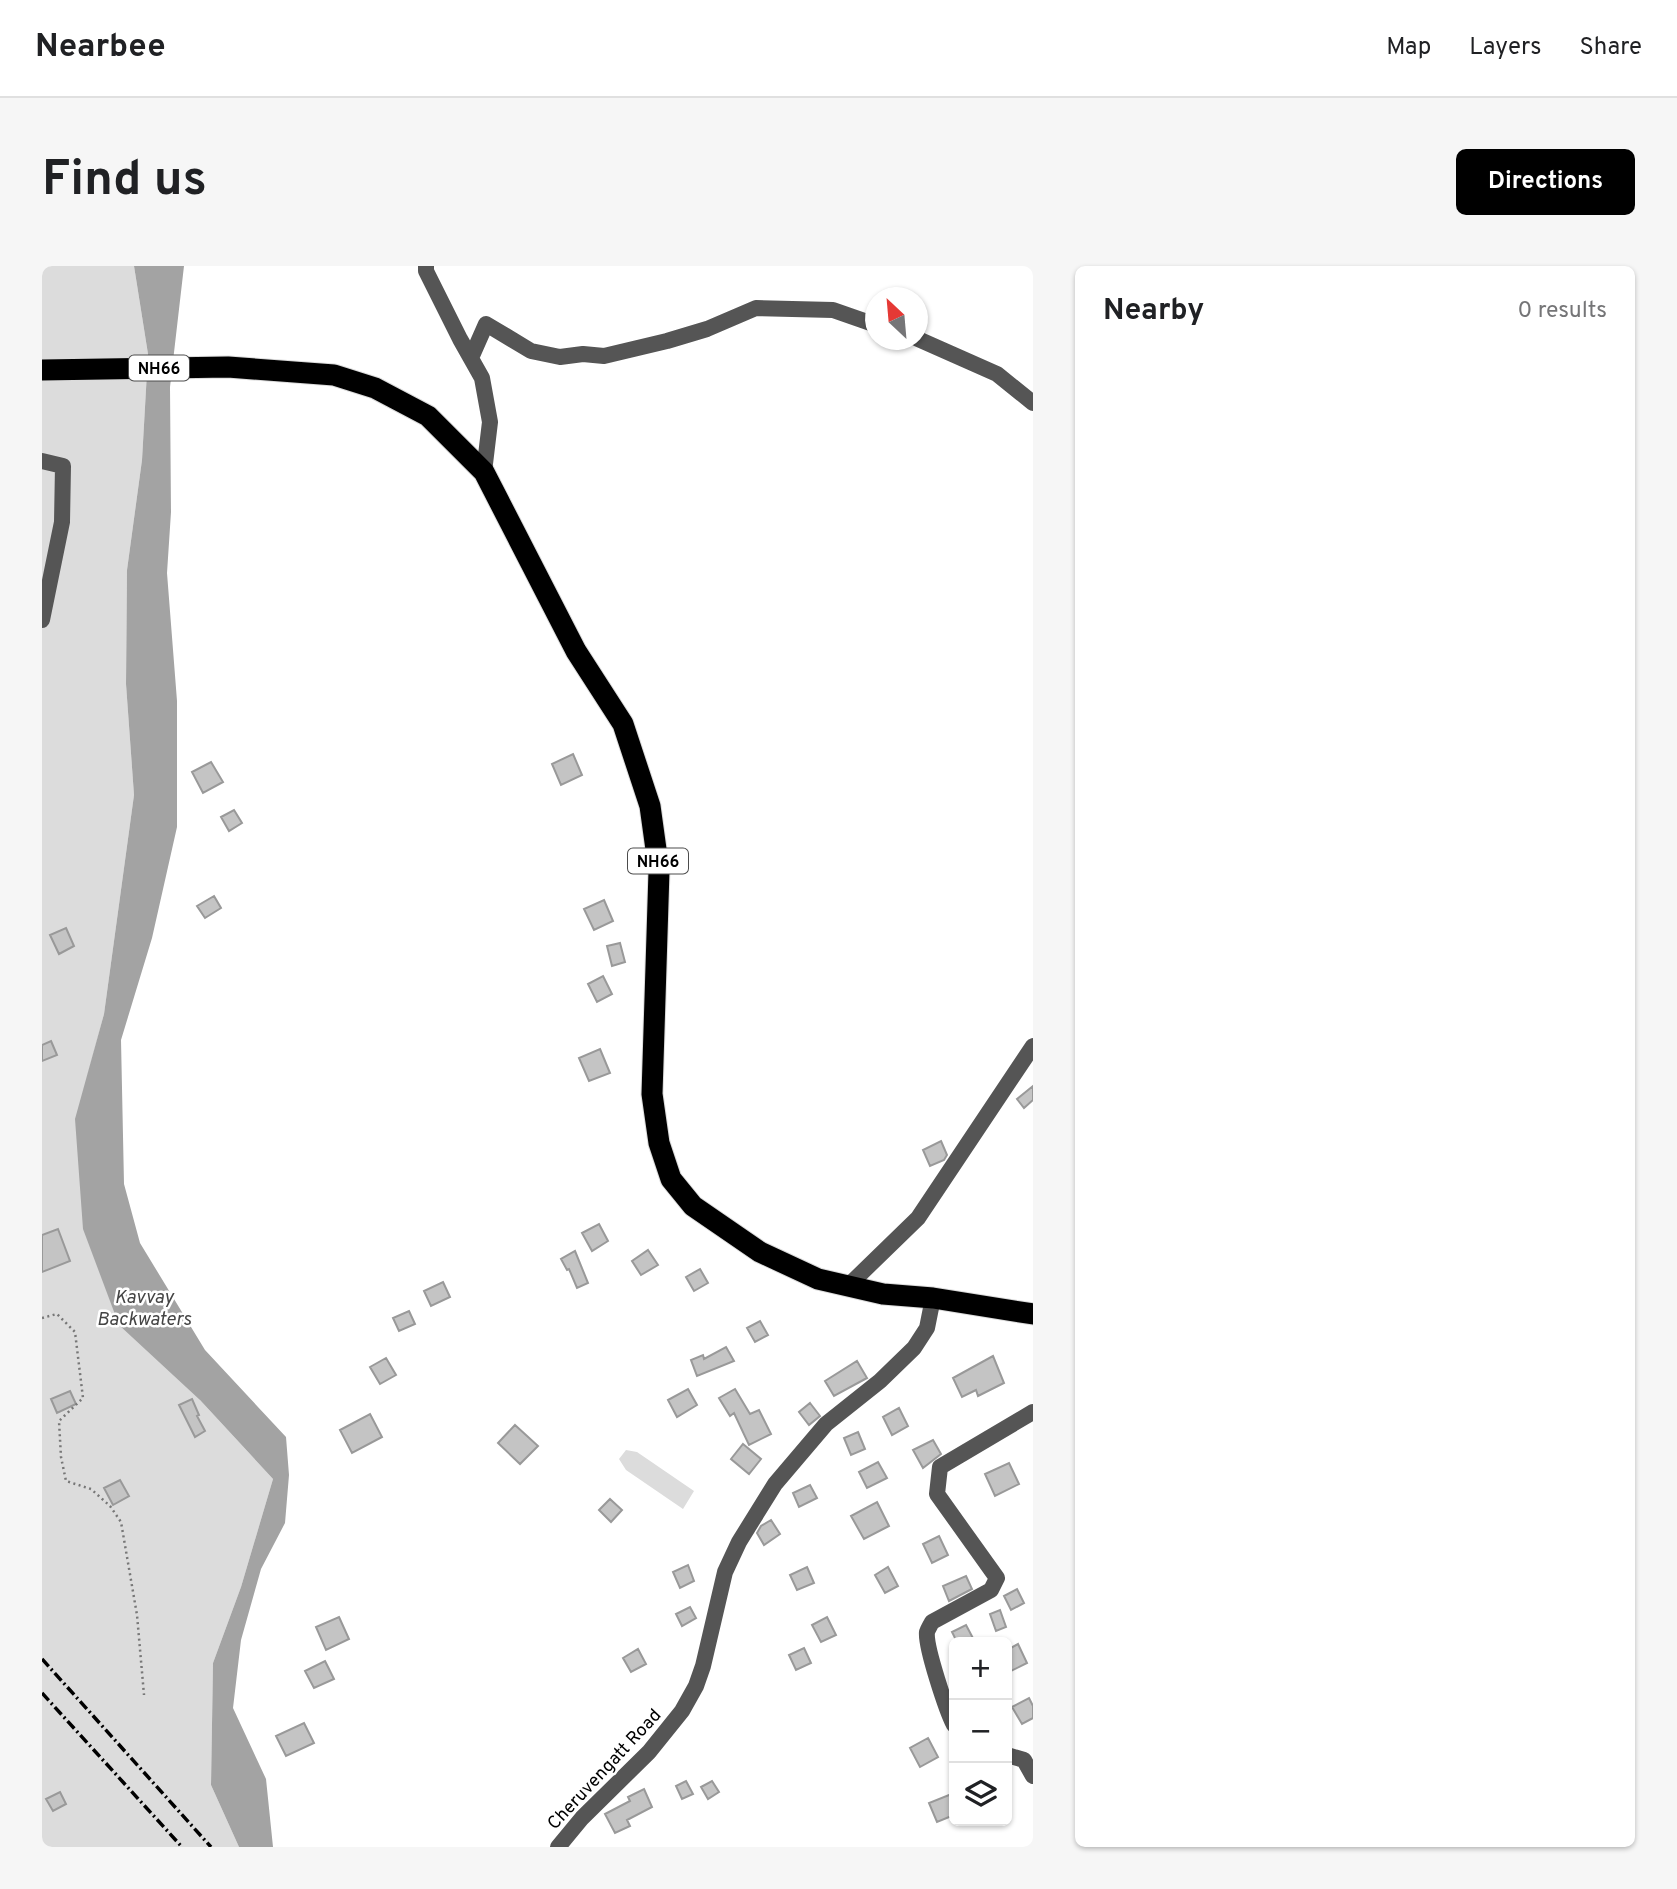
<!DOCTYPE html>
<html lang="en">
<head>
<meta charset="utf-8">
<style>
  body { margin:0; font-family:Overpass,sans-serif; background:#f6f6f6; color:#202124 }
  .controls { position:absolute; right:21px; bottom:21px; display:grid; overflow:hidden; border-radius:10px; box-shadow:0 2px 5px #0004 }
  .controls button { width:63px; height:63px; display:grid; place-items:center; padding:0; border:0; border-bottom:2px solid #e0e0e0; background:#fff; color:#202124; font:35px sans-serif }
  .compass { position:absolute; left:823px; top:21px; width:63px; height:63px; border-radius:50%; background:#fff; box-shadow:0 2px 5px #0004; rotate:334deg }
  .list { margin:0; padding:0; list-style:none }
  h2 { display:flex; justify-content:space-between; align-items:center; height:91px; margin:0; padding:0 28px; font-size:30px }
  h2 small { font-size:23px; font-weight:400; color:#757577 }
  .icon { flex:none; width:38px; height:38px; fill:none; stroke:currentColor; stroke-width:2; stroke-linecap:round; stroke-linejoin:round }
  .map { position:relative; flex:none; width:991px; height:1581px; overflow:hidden; border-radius:10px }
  header { display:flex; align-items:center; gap:42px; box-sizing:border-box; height:98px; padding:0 35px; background:#fff; border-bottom:2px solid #e0e0e0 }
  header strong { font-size:33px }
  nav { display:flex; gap:38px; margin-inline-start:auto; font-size:24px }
  .intro { display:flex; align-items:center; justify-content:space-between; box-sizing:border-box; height:168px; padding:0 42px }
  h1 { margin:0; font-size:49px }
  .button { padding:18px 32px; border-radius:10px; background:#000; color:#fff; font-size:24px; font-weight:700 }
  main { display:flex; gap:42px; padding:0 42px }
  aside { flex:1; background:#fff; border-radius:10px; box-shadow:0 2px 5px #0004 }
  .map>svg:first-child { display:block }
  .green { fill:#dcdcdc }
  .water { fill:#a3a3a3 }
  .building { fill:#c4c4c4; stroke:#999; stroke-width:2 }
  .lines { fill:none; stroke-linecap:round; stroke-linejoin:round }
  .highway-casing { stroke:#dbdbdb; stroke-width:23 }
  .path { stroke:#777; stroke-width:2.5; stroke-dasharray:2 3.5; stroke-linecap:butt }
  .minor { stroke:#555; stroke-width:16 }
  .highway { stroke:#000; stroke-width:21 }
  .rail { stroke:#000; stroke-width:3.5; stroke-dasharray:10 3.5 2 3.5; stroke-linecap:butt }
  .labels { text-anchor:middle; stroke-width:5; stroke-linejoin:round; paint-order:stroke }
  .shield { fill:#fff; stroke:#4c4c4c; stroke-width:2 }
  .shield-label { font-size:16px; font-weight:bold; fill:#000 }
  .street-label { font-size:18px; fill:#000; stroke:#fff }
  .water-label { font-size:19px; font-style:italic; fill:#444; stroke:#fff }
</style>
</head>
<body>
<header>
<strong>Nearbee</strong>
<nav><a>Map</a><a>Layers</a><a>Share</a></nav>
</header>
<div class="intro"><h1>Find us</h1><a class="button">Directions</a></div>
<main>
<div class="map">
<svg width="991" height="1581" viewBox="0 0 991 1581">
  <rect width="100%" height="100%" fill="#fff"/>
  <path class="green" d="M0 0H92L106 88 100 194 85 304 84 418 92 529 62 748 34 853 158 1134 231 1213 199 1321 171 1397 169 1519 197 1581H0Z
    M584 1184 595 1186 652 1225 641 1243 584 1204 577 1193Z"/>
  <path class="water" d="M92 0H142L128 121 129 246 125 307 135 435V561L110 672 79 774 82 918 98 977 163 1084 244 1171 247 1209 243 1257 219 1303 199 1374 191 1442 224 1513 231 1581H197L169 1519 171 1397 199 1321 231 1213 158 1134 77 1059 41 963 33 853 62 748 92 529 84 418 85 304 100 194 106 88Z"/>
  <path class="building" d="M531 488 540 509 519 519 510 498Z
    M169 496 181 516 161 527 150 506Z
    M192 544 200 557 187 565 179 551Z
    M172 630 179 642 163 652 155 640Z
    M562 634 571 655 552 664 542 643Z
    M24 662 32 680 17 688 8 669Z
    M578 677 583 696 570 700 565 680Z
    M561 710 570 728 555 736 546 718Z
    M9 775 15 789 0 795V779Z
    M558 783 568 807 547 815 537 792Z
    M991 820V834L982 842 975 833Z
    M899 875 905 889 902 894 888 900 881 884Z
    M557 958 566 975 550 985 540 967Z
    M16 963 28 995 0 1006V969Z
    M606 984 616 999 599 1009 590 995Z
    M533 985 546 1017 535 1022 527 1003 525 1004 519 993Z
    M658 1003 666 1017 652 1025 644 1011Z
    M401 1016 408 1031 389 1040 382 1025Z
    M367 1045 373 1058 357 1065 351 1052Z
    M718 1055 726 1069 713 1076 705 1062Z
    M684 1081 692 1095 655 1110 649 1094 661 1089 662 1093Z
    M951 1090 962 1117 936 1130 934 1124 920 1131 911 1112Z
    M344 1092 354 1109 338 1118 328 1101Z
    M815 1095 825 1112 792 1130 783 1115Z
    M646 1123 655 1139 635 1151 626 1134Z
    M693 1123 708 1148 717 1144 729 1168 707 1179 692 1147 688 1150 677 1132Z
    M28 1125 34 1138 15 1147 9 1133Z
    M150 1133 157 1149 155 1150 163 1165 153 1171 137 1139Z
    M768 1137 778 1150 767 1159 757 1146Z
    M857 1142 866 1160 850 1169 841 1151Z
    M328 1148 340 1171 310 1187 298 1164Z
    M473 1159 496 1180 478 1198 456 1177Z
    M816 1166 823 1183 809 1189 802 1172Z
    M891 1174 899 1188 881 1202 871 1184Z
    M701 1178 719 1193 707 1208 689 1193Z
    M836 1196 845 1212 825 1222 817 1206Z
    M967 1197 977 1218 953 1230 943 1208Z
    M78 1214 87 1230 71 1239 62 1222Z
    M768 1219 775 1232 757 1241 751 1227Z
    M568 1233 580 1244 569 1256 557 1244Z
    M835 1236 847 1260 822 1273 809 1250Z
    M729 1254 738 1268 722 1279 715 1267 719 1260Z
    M897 1270 906 1289 890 1297 881 1278Z
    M646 1299 652 1315 638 1322 631 1306Z
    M765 1301 772 1317 755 1324 748 1309Z
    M846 1301 856 1320 843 1327 833 1309Z
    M924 1310 930 1323 907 1335 901 1320Z
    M975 1323 982 1337 969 1344 962 1330Z
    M648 1341 654 1352 640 1360 634 1348Z
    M958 1344 964 1361 954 1365 948 1348Z
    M297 1351 307 1373 284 1384 274 1361Z
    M785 1351 794 1369 779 1376 770 1359Z
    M924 1359 933 1376H915L910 1366Z
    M976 1378 985 1397 965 1407V1384Z
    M762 1382 769 1397 754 1404 747 1389Z
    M596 1383 604 1398 589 1406 581 1392Z
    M283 1395 292 1413 272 1422 263 1405Z
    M987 1432 991 1440V1452L980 1458 970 1441Z
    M262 1457 272 1477 244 1490 234 1470Z
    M886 1472 896 1491 878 1501 868 1482Z
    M644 1515 651 1528 640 1533 634 1520Z
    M670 1515 677 1526 666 1533 659 1521Z
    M602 1523 610 1541 585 1554 588 1560 573 1567 563 1548 588 1535 586 1531Z
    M18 1526 24 1538 11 1545 4 1533Z
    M912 1527V1549L895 1556 887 1537Z"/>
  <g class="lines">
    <g class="highway-casing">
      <path id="highway" d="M0 104 186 101 292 109 333 122 386 150 442 206 534 385 581 458 608 540 617 605 610 828 617 877 629 913 651 940 718 986 776 1013 841 1028 891 1032 991 1048"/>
    </g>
    <path class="path" d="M0 1052 15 1048 33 1066 41 1132 17 1155 19 1191 24 1215 49 1223 68 1240 79 1256 95 1349 102 1429"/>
    <path class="minor" d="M384 0V5L418 73 440 112 448 156 442 206
      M876 73 955 108 991 137
      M429 92 444 58 489 85 518 91 541 88 562 90 625 75 665 63 714 42 791 44 834 59
      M0 195 21 200 20 256 0 354
      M805 1021 876 952 991 780
      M912 1459C905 1446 883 1380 885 1366 886 1363 888 1360 890 1356L949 1324 955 1312 895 1228 898 1201 991 1146
      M965 1489 982 1494 991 1510
      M516 1581 540 1552 607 1486 640 1445 654 1420 661 1400 683 1306 697 1276 733 1218 784 1158 838 1115 872 1082 885 1062 891 1032"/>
    <use href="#highway" class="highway"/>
    <path class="rail" d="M0 1393 169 1581
      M0 1427 140 1581"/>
  </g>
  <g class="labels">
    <g class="shield">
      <rect x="87" y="89.5" width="60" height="25" rx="5"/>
      <rect x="586" y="582.5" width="60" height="25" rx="5"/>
    </g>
    <g class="shield-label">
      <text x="117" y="108">NH66</text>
      <text x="616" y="601">NH66</text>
    </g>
    <g class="street-label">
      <text transform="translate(562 1503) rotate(-47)" y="6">Cheruvengatt Road</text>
    </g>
    <g class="water-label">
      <text x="102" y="1037">Kavvay<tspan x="102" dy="22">Backwaters</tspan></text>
    </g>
  </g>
</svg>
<div class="controls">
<button>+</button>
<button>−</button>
<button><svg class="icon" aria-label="layers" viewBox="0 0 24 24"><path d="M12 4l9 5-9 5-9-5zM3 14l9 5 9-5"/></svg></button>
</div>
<svg class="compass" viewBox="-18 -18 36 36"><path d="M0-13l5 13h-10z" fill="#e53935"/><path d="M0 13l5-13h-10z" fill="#757577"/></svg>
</div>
<aside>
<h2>Nearby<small>0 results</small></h2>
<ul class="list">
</ul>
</aside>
</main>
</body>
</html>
